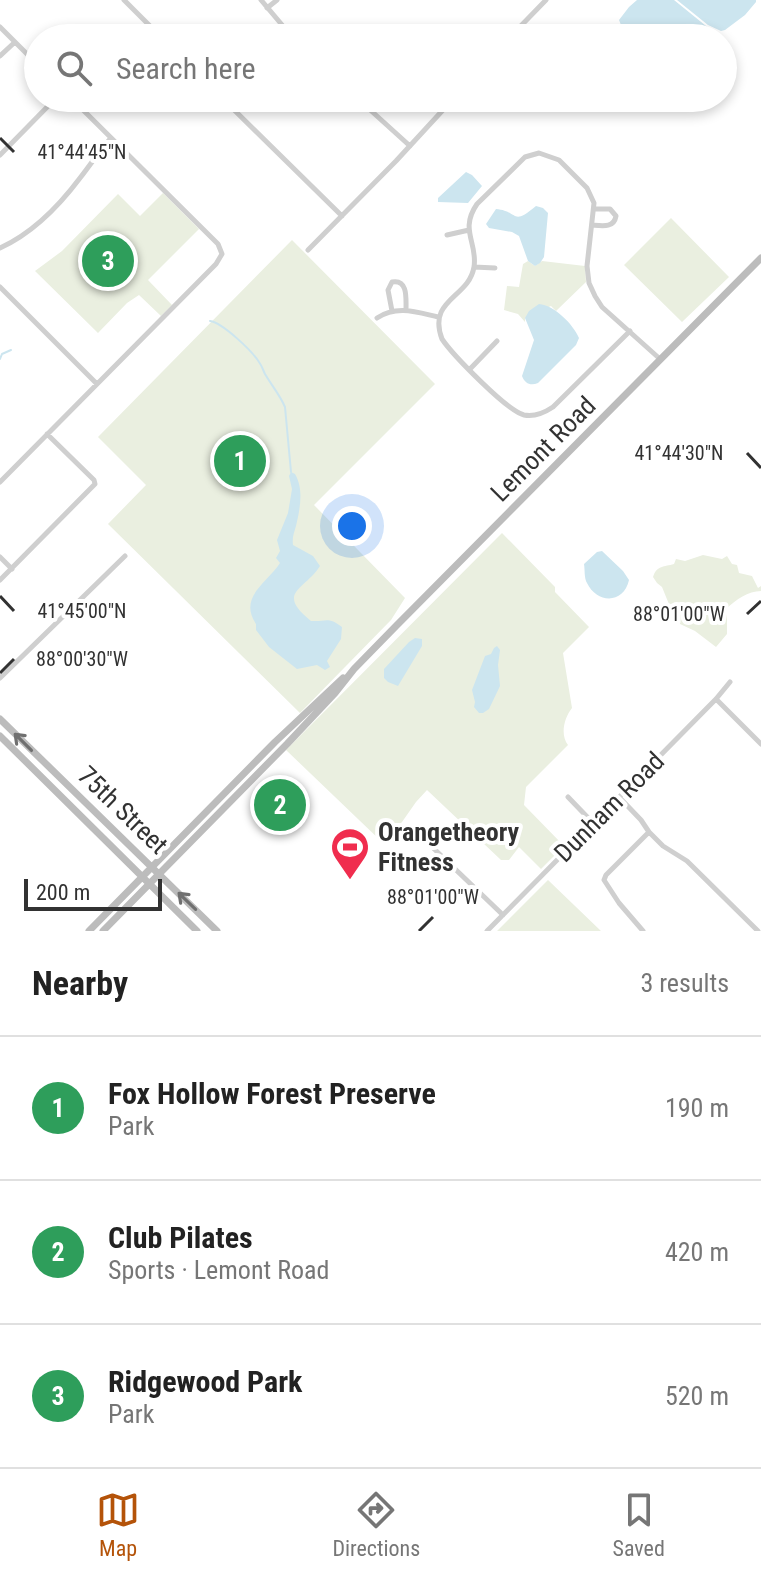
<!DOCTYPE html>
<html lang="en">
<head>
<meta charset="utf-8">
<style>
  body { margin:0; font-family:"Roboto Condensed",sans-serif; background:#f6f6f6; color:#222 }
  .scale { position:absolute; left:24px; bottom:20px; width:138px; box-sizing:border-box; padding-left:8px; border:4px solid #323232; border-top:0; font-size:22px; line-height:28px; white-space:nowrap; color:#323232; -webkit-text-stroke:6px #fff; paint-order:stroke }
  .you { position:absolute; left:352px; top:526px; width:28px; height:28px; margin:-20px; border:6px solid #fff; border-radius:50%; background:#1a73e8; box-shadow:0 0 0 12px #1a73e833 }
  .badge { display:grid; place-items:center; width:52px; height:52px; border-radius:50%; background:#b45309; color:#fff; font-size:26px; font-weight:700 }
  .pin { position:absolute; translate:-50% -50%; border:4px solid #fff; box-shadow:0 2px 8px #0006 }
  .list { margin:0; padding:0; list-style:none }
  h2 { display:flex; justify-content:space-between; align-items:center; height:104px; margin:0; padding:0 32px; font-size:34px }
  h2 small { font-size:26px; font-weight:400; color:#767676 }
  .list li { display:grid; grid-template-columns:52px 1fr auto; gap:24px; align-items:center; box-sizing:border-box; height:144px; padding:0 32px; border-top:2px solid #e0e0e0 }
  .list b { display:block; font-size:30px; white-space:nowrap }
  .list p { margin:0; font-size:26px; white-space:nowrap; color:#767676 }
  .list em { font-size:26px; font-style:normal; color:#767676 }
  .icon { flex:none; width:44px; height:44px; fill:none; stroke:currentColor; stroke-width:2; stroke-linecap:round; stroke-linejoin:round }
  .map { position:relative; flex:none; width:761px; height:931px; overflow:hidden }
  .search { position:absolute; background:#fff; box-shadow:0 4px 12px #0003; left:24px; right:24px; top:24px; height:88px; display:flex; align-items:center; gap:20px; box-sizing:border-box; padding:0 28px; border-radius:44px; color:#767676; font-size:30px }
  .sheet { height:536px; background:#fff }
  nav { display:flex; justify-content:space-around; align-items:center; box-sizing:border-box; height:112px; border-top:2px solid #e0e0e0; background:#fff; font-size:22px; color:#767676 }
  nav a { display:grid; justify-items:center; gap:4px }
  nav .on { color:#b45309 }
  .map>svg:first-child { display:block }
  .green { fill:#eaefe0 }
  .water { fill:#cce5ef }
  .lines { fill:none; stroke-linecap:round; stroke-linejoin:round }
  .stream { stroke:#cce5ef; stroke-width:2 }
  .minor { stroke:#cfcfcf; stroke-width:5 }
  .secondary { stroke:#bcbcbc; stroke-width:7 }
  .oneway { stroke:#707070 }
  .ticks { fill:none; stroke:#323232; stroke-width:3 }
  .labels { text-anchor:middle; stroke-width:8; stroke-linejoin:round; paint-order:stroke }
  .street-label { font-size:26px; fill:#323232; stroke:#fff }
  .poi-label { font-size:26px; font-weight:bold; fill:#323232; stroke:#fff; text-anchor:start }
  .ticks-label { font-size:20px; text-anchor:middle; fill:#323232; stroke:#fff; stroke-width:8; stroke-linejoin:round; paint-order:stroke }
</style>
</head>
<body>
<div class="map">
<svg width="761" height="931" viewBox="0 0 761 931">
  <rect width="100%" height="100%" fill="#fff"/>
  <path class="green" d="M163 193 199 229 148 280 172 305 161 316 139 295 127 303 98 333 35 271 62 251 118 194 140 216Z
    M671 218 729 277 682 322 624 265Z
    M292 240 435 384 314 505 405 598 391 620 300 713 108 524 146 485 98 437Z
    M528 261 535 266 542 261 585 266 586 282 556 311 551 306 525 318V322L518 314 504 310 507 286 519 287 523 264Z
    M502 533 555 587V592L589 627 563 653 572 708C564 718 560 735 568 745L526 787 524 805 564 846 541 869 519 847 509 860H501L427 790 416 802 402 822 382 842 286 750Z
    M703 555 722 559 727 556 732 564 737 565 739 573 752 576 758 588 761 586V591C748 591 736 600 727 608V634L716 647 695 631 680 624 675 619 662 587 657 583 653 577C657 565 664 567 674 564L676 559 685 561Z
    M548 880 601 931H497Z"/>
  <path class="water" d="M637 0H674L711 30 713 38H642L634 30 621 25 619 20 629 7Z
    M677 0H756V2L745 15 725 30 721 31 708 25Z
    M466 172 472 175 482 186 468 203 438 202V198Z
    M536 206 543 208 548 213 544 257 540 263 535 266 528 261 519 236 512 232 489 228 486 224 496 209C519 211 511 227 536 206Z
    M539 304C554 305 573 324 579 338L576 345 538 383C531 386 525 384 522 376L534 340 525 318 529 311Z
    M291 472 295 474C304 489 300 509 296 526 294 533 292 537 293 545L313 556 320 566C305 590 275 592 311 621 326 622 328 616 342 627L341 639 327 661 330 667 325 670 317 665 297 669 269 647 256 630V624C238 597 267 583 280 563L276 558 280 551 277 540 288 513 292 489 289 476Z
    M602 551 623 571 629 580C624 604 597 604 587 583 584 578 585 570 584 564L597 552Z
    M415 638 422 639V646L398 686 388 682 384 678V669L409 642Z
    M497 646 500 650 498 665 500 686 489 709 483 713H479L474 707 475 702 472 690 485 656 491 654 494 648Z"/>
  <g class="lines">
    <path class="stream" d="M310 38 320 26
      M242 111 254 98
      M210 321C223 323 252 351 259 362 262 366 263 370 265 374 272 386 280 395 285 407L291 472
      M0 359 2 354 11 350"/>
    <path class="minor" d="M124 0 162 38
      M261 0 293 38
      M267 8 277 0
      M0 27 38 65
      M509 38 546 0
      M0 56 15 42
      M222 98 342 216
      M357 98 410 146
      M0 155 56 98
      M592 225C603 226 614 228 616 216L610 209H594
      M447 235 469 230
      M0 248C33 233 59 206 80 178 91 164 100 150 111 138
      M308 250 396 161 454 98
      M474 267 495 268
      M0 287 97 384
      M392 311 388 290 392 282C408 279 406 298 406 310
      M377 318C397 305 416 312 438 317
      M630 331 553 407C544 413 534 417 524 415 507 411 452 354 442 339 427 299 469 298 474 267 478 243 459 230 477 204L525 157 539 153 559 160 587 188 594 203 587 266 589 283 595 296 602 307 660 359
      M470 369 497 341
      M0 482 216 264 222 254 218 244 71 98
      M0 557 12 569
      M0 580 95 484 94 480 47 434
      M0 678 125 556
      M716 699 761 744
      M568 797 594 824
      M619 797 641 820 649 832
      M428 843 503 915
      M487 931 716 699 730 682
      M643 931 619 903 604 880 606 875 649 832 663 846 687 861 758 931"/>
    <path class="secondary" d="M0 719 217 931
      M0 736 197 931
      M89 931 275 742 343 678
      M103 931 287 744 335 693 354 669 396 626 761 258"/>
  </g>
  <defs><path id="oneway-shaft" d="M-6 0H5M1.5-3L5.5 0L1.5 3" fill="none" stroke-width="1.6" stroke-linecap="round" stroke-linejoin="round" transform="scale(2)"/></defs>
  <g class="oneway">
    <use href="#oneway-shaft" transform="translate(23 742) rotate(-135)"/>
    <use href="#oneway-shaft" transform="translate(187 901) rotate(-136)"/>
  </g>
  <path class="ticks" d="M0 138 14 152M747 453 761 468M0 596 14 611M747 614 761 601M0 673 14 659M419 931 433 917"/>
  <defs>
    <g id="stadium-pin" transform="scale(2)"><path d="M0 17L-7.5 6A9.5 9.5 0 1 1 7.5 6Z" fill="#f02d4e" stroke="#fff"/><path d="M0-5a6.5 5 0 1 0 0 10a6.5 5 0 1 0 0-10ZM-3.5-1.8h7v3.6h-7Z" fill="#fff"/></g>
  </defs>
  <g fill-rule="evenodd">
    <use href="#stadium-pin" x="350" y="847"/>
  </g>
  <g class="labels">
    <g class="street-label">
      <text transform="translate(543 449) rotate(-45)" y="9">Lemont Road</text>
      <text transform="translate(609 807) rotate(-45)" y="9">Dunham Road</text>
      <text transform="translate(123 810) rotate(44)" y="9">75th Street</text>
    </g>
    <g class="poi-label">
      <text x="378" y="841">Orangetheory<tspan x="378" dy="30">Fitness</tspan></text>
    </g>
  </g>
  <g class="ticks-label">
    <text x="82" y="159">41°44'45"N</text>
    <text x="679" y="460">41°44'30"N</text>
    <text x="82" y="618">41°45'00"N</text>
    <text x="679" y="621">88°01'00"W</text>
    <text x="82" y="666">88°00'30"W</text>
    <text x="433" y="904">88°01'00"W</text>
  </g>
</svg>
<div class="scale">200 m</div>
<div class="you"></div>
<div class="pin badge" style="left:240px;top:461px;background:#2e9e5b">1</div>
<div class="pin badge" style="left:280px;top:805px;background:#2e9e5b">2</div>
<div class="pin badge" style="left:108px;top:261px;background:#2e9e5b">3</div>
<div class="search"><svg class="icon" aria-label="search" viewBox="0 0 24 24"><circle cx="10" cy="10" r="6"/><path d="M15 15l6 6"/></svg>Search here</div>
</div>
<section class="sheet">
<h2>Nearby<small>3 results</small></h2>
<ul class="list">
<li><span class="badge" style="background:#2e9e5b">1</span><div><b>Fox Hollow Forest Preserve</b><p>Park</p></div><em>190 m</em></li>
<li><span class="badge" style="background:#2e9e5b">2</span><div><b>Club Pilates</b><p>Sports · Lemont Road</p></div><em>420 m</em></li>
<li><span class="badge" style="background:#2e9e5b">3</span><div><b>Ridgewood Park</b><p>Park</p></div><em>520 m</em></li>
</ul>
</section>
<nav>
<a class="on"><svg class="icon" aria-label="map" viewBox="0 0 24 24"><path d="M3 6l6-2 6 2 6-2v14l-6 2-6-2-6 2zM9 4v14M15 6v14"/></svg>Map</a>
<a><svg class="icon" aria-label="directions" viewBox="0 0 24 24"><path d="M12 3l9 9-9 9-9-9zM9 14v-3h6M13 9l2 2-2 2"/></svg>Directions</a>
<a><svg class="icon" aria-label="saved" viewBox="0 0 24 24"><path d="M7 4h10v16l-5-4-5 4z"/></svg>Saved</a>
</nav>
</body>
</html>
